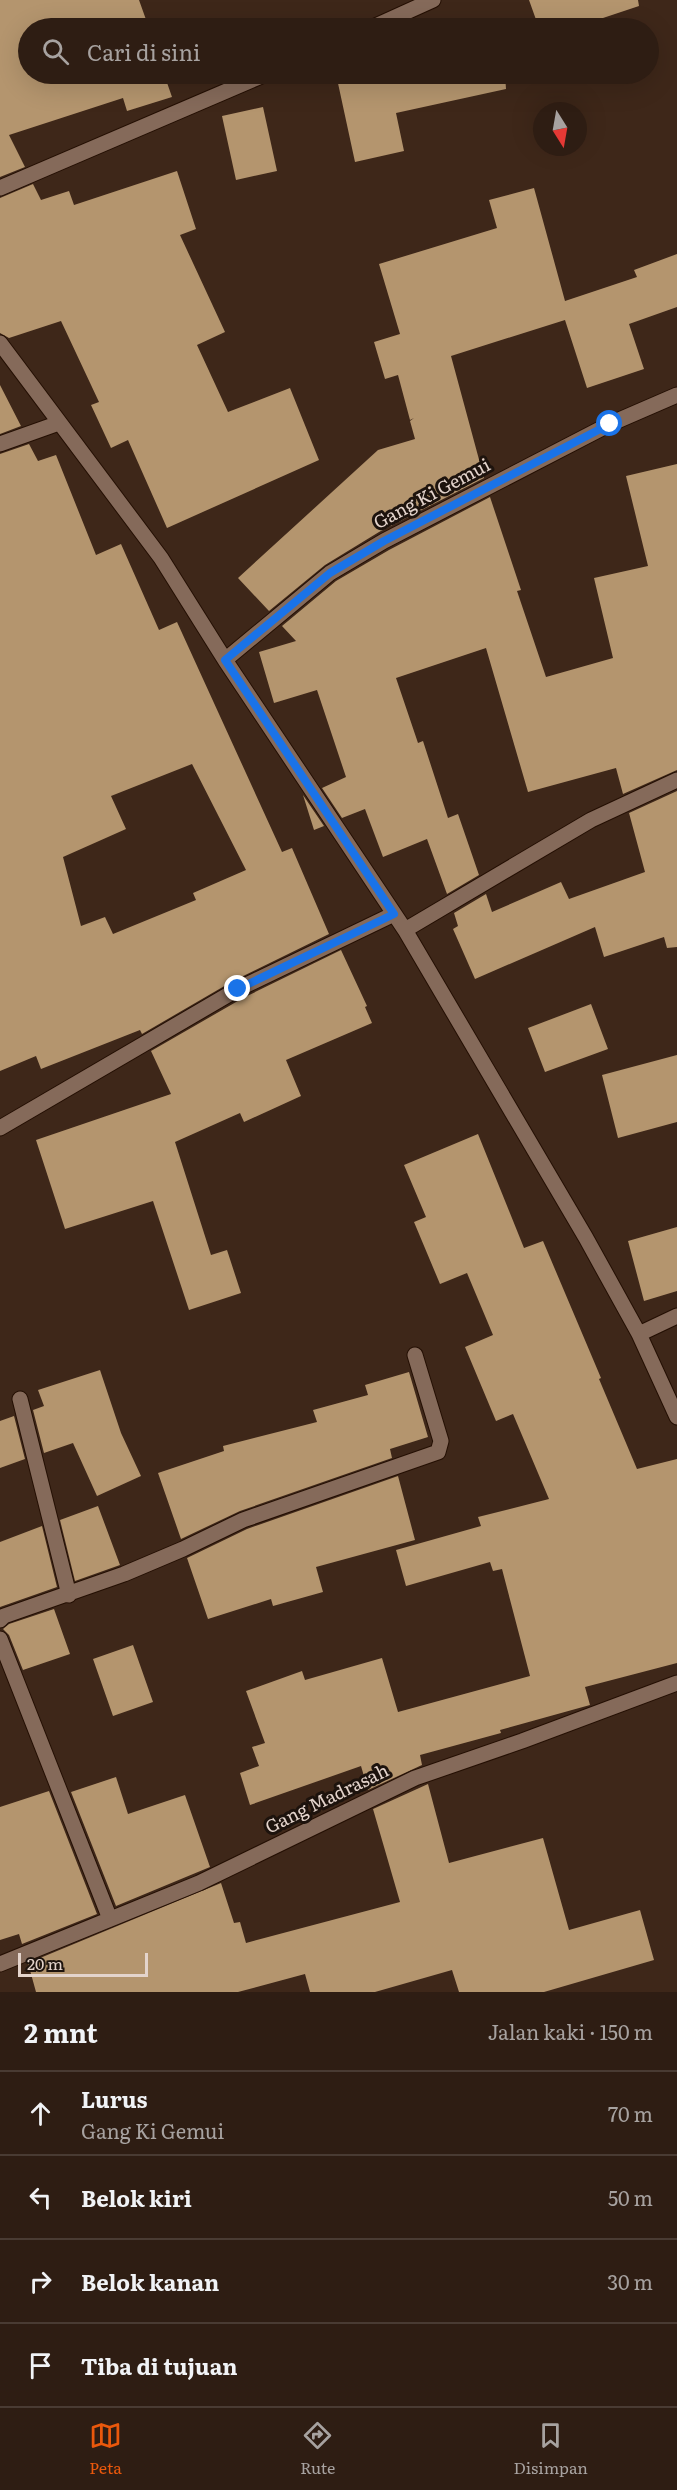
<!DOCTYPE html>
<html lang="id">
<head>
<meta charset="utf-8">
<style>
  body { margin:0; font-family:Literata,serif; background:#3a2a21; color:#f1f3f6 }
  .compass { position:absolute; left:533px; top:102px; width:54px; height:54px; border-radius:50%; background:#2e1d13; box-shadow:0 6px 24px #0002; rotate:169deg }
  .scale { position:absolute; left:18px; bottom:15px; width:130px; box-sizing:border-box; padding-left:6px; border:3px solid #e4d4cc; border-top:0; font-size:16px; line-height:21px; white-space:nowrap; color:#e4d4cc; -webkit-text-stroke:4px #1d130d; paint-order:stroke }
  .stop { position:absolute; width:18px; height:18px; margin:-14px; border:4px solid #1a73e8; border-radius:50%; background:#fff }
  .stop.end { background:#1a73e8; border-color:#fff; box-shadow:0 2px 6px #0008 }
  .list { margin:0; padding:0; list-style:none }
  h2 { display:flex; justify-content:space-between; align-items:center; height:78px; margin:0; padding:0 24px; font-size:26px }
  h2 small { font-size:20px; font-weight:400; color:#a7a2a0 }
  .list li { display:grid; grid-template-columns:39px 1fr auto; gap:18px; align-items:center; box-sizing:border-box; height:84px; padding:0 24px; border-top:2px solid #493b33 }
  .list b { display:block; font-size:22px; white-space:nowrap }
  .list p { margin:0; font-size:20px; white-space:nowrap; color:#a7a2a0 }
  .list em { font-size:20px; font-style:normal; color:#a7a2a0 }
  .icon { flex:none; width:33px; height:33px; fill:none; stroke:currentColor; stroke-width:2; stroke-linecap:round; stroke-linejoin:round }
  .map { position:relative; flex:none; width:677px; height:1992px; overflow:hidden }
  .search { position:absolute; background:#2e1d13; box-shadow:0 6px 24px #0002; left:18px; right:18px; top:18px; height:66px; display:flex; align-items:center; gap:15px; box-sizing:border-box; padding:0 21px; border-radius:33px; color:#a7a2a0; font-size:22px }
  .sheet { height:414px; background:#2e1d13 }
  nav { display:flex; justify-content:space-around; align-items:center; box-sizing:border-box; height:84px; border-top:2px solid #493b33; background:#2e1d13; font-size:16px; color:#a7a2a0 }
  nav a { display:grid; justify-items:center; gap:3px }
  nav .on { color:#ea580c }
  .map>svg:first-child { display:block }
  .building { fill:#b4956e; fill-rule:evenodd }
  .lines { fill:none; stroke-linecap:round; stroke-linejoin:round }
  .minor-casing { stroke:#240f03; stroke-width:17 }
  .minor { stroke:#856a5a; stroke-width:15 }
  .route { stroke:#1a73e8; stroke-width:8 }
  .labels { text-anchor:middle; stroke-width:6; stroke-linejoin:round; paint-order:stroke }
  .street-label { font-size:18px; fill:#e4d4cc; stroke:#1d130d }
</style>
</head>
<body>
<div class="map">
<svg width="677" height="1992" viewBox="0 0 677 1992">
  <rect width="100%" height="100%" fill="#3e2719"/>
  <path class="building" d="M0 0H139L149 28H28V74H164L172 97 127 111 123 98 9 135 25 167 0 177Z
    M529 0H638L639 6 573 28H539Z
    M336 74H505L506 89 396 113 404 151 355 162Z
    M263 107 277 171 236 180 222 116Z
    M177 171 196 229 180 235 225 332 197 345 228 412 290 388 319 460 167 528 128 440 111 448 91 405 99 402 61 321 9 338 0 333V198L33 184 41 200 69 191 74 205Z
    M534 188 565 301 637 277 634 270 677 254V307L629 324 644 369 587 388 565 320 451 356 484 478 379 532 325 565 269 611 238 578 378 450 415 439 410 421 414 418 410 420 398 375 385 379 374 342 400 334 379 264 497 228 489 200Z
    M0 385 21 426 0 434Z
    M29 444 38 461 56 455 96 555 121 544 159 630 177 622 282 852 292 848 329 934 233 981 142 1034 140 1030 41 1069 36 1056 0 1071V454ZM192 764 246 870 193 893 196 900 113 934 105 917 81 926 63 857 126 829 111 796Z
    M677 464V770L623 794 616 768 528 792 486 648 396 678 418 743 423 741 448 818 458 814 479 875 447 894 427 839 383 857 365 809 342 818 322 788 346 777 317 690 274 703 259 652 296 641 282 626 336 581 389 550 490 497 521 590 517 591 546 677 613 658 594 578 648 566 626 476Z
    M677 791V947L667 948 664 937 604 957 595 927 475 979 453 929 458 926 454 913 486 894 492 912 561 882 569 899 645 872 629 813Z
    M303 795 324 826 314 830Z
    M341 950 367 1006 365 1007 372 1023 286 1060 301 1096 244 1122 240 1113 175 1142 211 1255 227 1250 241 1293 189 1310 153 1201 65 1229 36 1140 171 1094 151 1051 243 998Z
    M591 1004 608 1049 545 1072 528 1028Z
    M677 1055V1122L618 1138 602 1075Z
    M478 1134 524 1248 543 1241 601 1378 599 1379 637 1469 677 1459V1663L585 1687 590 1705 500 1730 501 1733 420 1755 422 1765 368 1790 361 1766 250 1805 240 1773 259 1766 252 1747 265 1743 246 1691 302 1671 305 1680 382 1658 398 1712 530 1676 502 1569 493 1571 490 1562 406 1586 396 1550 481 1526 478 1517 549 1499 513 1414 496 1421 465 1347 493 1335 467 1273 440 1284 414 1222 426 1217 404 1165Z
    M677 1227V1291L644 1301 628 1241Z
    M100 1370 121 1433 141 1476 97 1496 73 1443 44 1453 33 1410 44 1406 38 1390Z
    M409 1372 428 1437 390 1449 392 1458 240 1511 181 1539 158 1473 224 1451 223 1446 317 1422 313 1410 368 1395 365 1385Z
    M14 1416 25 1459 0 1468V1421Z
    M398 1476 415 1540 316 1567 323 1592 273 1606 271 1599 208 1619 187 1558 247 1529Z
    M98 1506 120 1565 75 1581 60 1520Z
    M42 1526 57 1587 0 1607V1542Z
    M54 1609 70 1654 23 1670 9 1635 3 1629 9 1624Z
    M133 1645 153 1702 113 1716 93 1659Z
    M116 1777 128 1814 185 1795 210 1867 116 1906 71 1792Z
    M428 1784 449 1863 543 1838 569 1930 640 1910 654 1960 544 1992H459L452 1970 375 1992H310L305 1974 238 1992H36L28 1963 221 1883 234 1923 240 1922 246 1943 400 1902 373 1809Z
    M49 1791 97 1914 22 1944 19 1934 0 1940V1807Z"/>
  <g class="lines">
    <g class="minor-casing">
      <path id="minor" d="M371 28 433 0
        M0 188 266 74
        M0 343 161 558 225 660 405 930 586 1238 639 1334 677 1417
        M0 444 59 423
        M225 660 330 573 384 541 610 424 677 395
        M405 930 591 820 677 780
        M0 1128 238 989 394 914
        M639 1334 677 1316
        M20 1399 69 1595
        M0 1620 4 1616 124 1574 183 1549 243 1520 438 1452 441 1441 415 1355
        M0 1639 110 1919
        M0 1964 199 1883 415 1778 522 1741 677 1683"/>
    </g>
    <use href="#minor" class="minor"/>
  </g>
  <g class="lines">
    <path class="route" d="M238 989 394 914 225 660 330 573 384 541 610 424"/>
  </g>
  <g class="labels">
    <g class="street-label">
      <text transform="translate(432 494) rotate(-28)" y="6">Gang Ki Gemui</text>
      <text transform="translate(327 1799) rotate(-26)" y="6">Gang Madrasah</text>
    </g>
  </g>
</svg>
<svg class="compass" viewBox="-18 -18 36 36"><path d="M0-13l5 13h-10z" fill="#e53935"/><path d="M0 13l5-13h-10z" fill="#a7a2a0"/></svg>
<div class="scale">20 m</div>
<div class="stop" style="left:610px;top:424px"></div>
<div class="stop end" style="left:238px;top:989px"></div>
<div class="search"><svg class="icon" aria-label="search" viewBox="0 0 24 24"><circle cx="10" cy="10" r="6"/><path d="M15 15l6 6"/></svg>Cari di sini</div>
</div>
<section class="sheet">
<h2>2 mnt<small>Jalan kaki · 150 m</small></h2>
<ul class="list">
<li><svg class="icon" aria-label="ahead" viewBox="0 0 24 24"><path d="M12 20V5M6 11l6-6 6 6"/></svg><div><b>Lurus</b><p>Gang Ki Gemui</p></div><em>70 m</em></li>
<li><svg class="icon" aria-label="left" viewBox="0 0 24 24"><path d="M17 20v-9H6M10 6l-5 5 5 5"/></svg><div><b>Belok kiri</b></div><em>50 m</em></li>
<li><svg class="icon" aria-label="right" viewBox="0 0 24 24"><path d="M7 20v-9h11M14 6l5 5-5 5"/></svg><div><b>Belok kanan</b></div><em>30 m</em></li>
<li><svg class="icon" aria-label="arrive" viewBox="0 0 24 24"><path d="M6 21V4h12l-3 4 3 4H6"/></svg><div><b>Tiba di tujuan</b></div></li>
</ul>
</section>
<nav>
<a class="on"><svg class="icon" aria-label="map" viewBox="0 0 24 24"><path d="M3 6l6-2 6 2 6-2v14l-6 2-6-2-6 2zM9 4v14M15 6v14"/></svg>Peta</a>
<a><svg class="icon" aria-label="directions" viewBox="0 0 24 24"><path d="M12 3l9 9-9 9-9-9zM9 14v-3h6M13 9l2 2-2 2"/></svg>Rute</a>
<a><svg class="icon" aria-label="saved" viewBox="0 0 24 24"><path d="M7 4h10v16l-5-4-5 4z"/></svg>Disimpan</a>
</nav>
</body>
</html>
